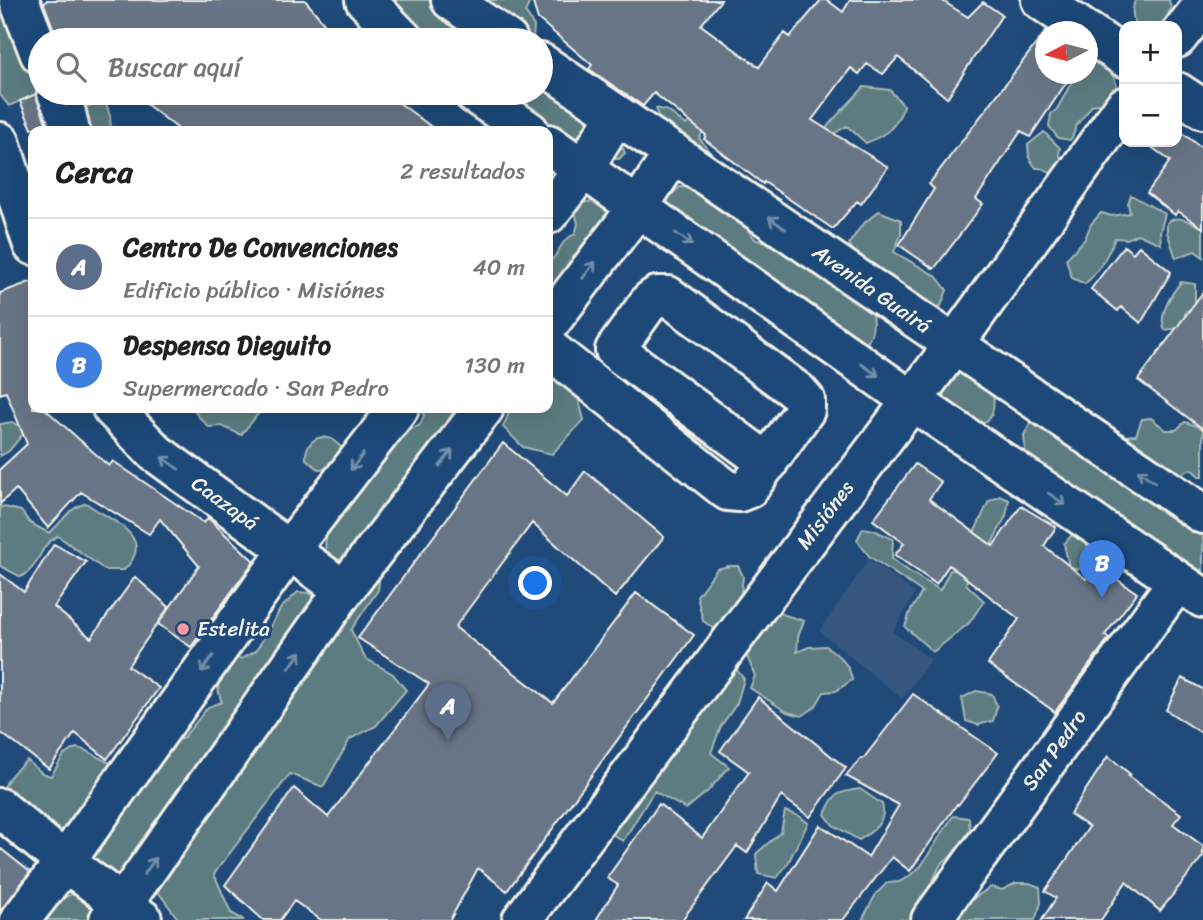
<!DOCTYPE html>
<html lang="es">
<head>
<meta charset="utf-8">
<style>
  body { margin:0; font-family:Sriracha,sans-serif; background:#f6f6f6; color:#222 }
  .controls { position:absolute; right:21px; top:21px; display:grid; overflow:hidden; border-radius:14px; box-shadow:0 7px 28px #0002 }
  .controls button { width:63px; height:63px; display:grid; place-items:center; padding:0; border:0; border-bottom:2px solid #e0e0e0; background:#fff; color:#222; font:35px sans-serif }
  .compass { position:absolute; left:1035px; top:21px; width:63px; height:63px; border-radius:50%; background:#fff; box-shadow:0 7px 28px #0002; rotate:264deg }
  .you { position:absolute; left:536px; top:584px; width:24px; height:24px; margin:-18px; border:5px solid #fff; border-radius:50%; background:#1a73e8; box-shadow:0 0 0 10px #1a73e833 }
  .badge { display:grid; place-items:center; width:46px; height:46px; border-radius:50%; background:#85585c; color:#fff; font-size:23px; font-weight:700 }
  .pin { position:absolute; translate:-50% -58px; filter:drop-shadow(0 2px 4px #0008) }
  .pin::after { content:''; position:absolute; top:37px; width:24px; height:21px; background:inherit; clip-path:polygon(0 0,100% 0,50% 100%) }
  .list { margin:0; padding:0; list-style:none }
  h2 { display:flex; justify-content:space-between; align-items:center; height:91px; margin:0; padding:0 28px; font-size:30px }
  h2 small { font-size:23px; font-weight:400; color:#767676 }
  .list li { display:grid; grid-template-columns:46px 1fr auto; gap:21px; align-items:center; box-sizing:border-box; height:98px; padding:0 28px; border-top:2px solid #e0e0e0 }
  .list b { display:block; font-size:26px; white-space:nowrap }
  .list p { margin:0; font-size:23px; white-space:nowrap; color:#767676 }
  .list em { font-size:23px; font-style:normal; color:#767676 }
  .icon { flex:none; width:38px; height:38px; fill:none; stroke:currentColor; stroke-width:2; stroke-linecap:round; stroke-linejoin:round }
  .map { position:relative; flex:none; width:1203px; height:920px; overflow:hidden }
  .search { position:absolute; background:#fff; box-shadow:0 7px 28px #0002; left:28px; top:28px; width:525px; height:77px; display:flex; align-items:center; gap:18px; box-sizing:border-box; padding:0 24px; border-radius:38px; color:#767676; font-size:26px }
  .panel { position:absolute; background:#fff; box-shadow:0 7px 28px #0002; left:28px; top:126px; width:525px; height:287px; border-radius:14px }
  .map>svg:first-child { display:block }
  .built { fill:#35577e }
  .green { fill:#5b7c81; stroke:#a8b6b4; stroke-width:2 }
  .building { fill:#677586; stroke:#f4f1e8; stroke-width:2 }
  .lines { fill:none; stroke-linecap:round; stroke-linejoin:round }
  .minor-casing { stroke:#f4f1e8; stroke-width:44 }
  .minor { stroke:#1f4a7a; stroke-width:38 }
  .oneway { stroke:#748da6 }
  .poi-dot { fill:#ff9aa2; stroke:#1f4a7a; stroke-width:2.5 }
  .labels { text-anchor:middle; stroke-width:6; stroke-linejoin:round; paint-order:stroke }
  .street-label { font-size:21px; fill:#f4f1e8; stroke:#1f4a7a }
  .poi-label { font-size:21px; fill:#f4f1e8; stroke:#1f4a7a; text-anchor:start }
</style>
</head>
<body>
<div class="map">
<svg width="1203" height="920" viewBox="0 0 1203 920">
  <rect width="100%" height="100%" fill="#1f4a7a"/>
  <filter id="ink" filterUnits="userSpaceOnUse"><feTurbulence type="fractalNoise" baseFrequency=".0143" numOctaves="2"/><feDisplacementMap in="SourceGraphic" scale="14" xChannelSelector="R" yChannelSelector="G"/><feConvolveMatrix kernelMatrix="1 2 1 2 8 2 1 2 1" color-interpolation-filters="sRGB"/></filter>
  <g filter="url(#ink)">
    <path class="built" d="M869 559 915 593 893 632 931 659 902 699 819 631Z"/>
    <path class="green" d="M0 0H34L40 69 33 76 40 92 9 106 0 95Z
      M390 0H431L441 10 499 40H413Z
      M469 0H531L525 12 534 26 533 40H515Z
      M1135 0H1169L1171 8 1163 25 1138 26C1131 18 1132 10 1135 0Z
      M1088 49C1102 61 1125 80 1114 101L1092 105C1087 113 1082 118 1077 125 1073 131 1075 135 1070 140L1058 138 1049 126 1051 114 1057 109 1076 74H1088Z
      M541 78 619 139 625 153 619 159H612L610 165 466 93H541Z
      M864 87 890 90 904 106C895 128 888 134 866 143L847 126 811 147 832 121Z
      M710 99 718 110 699 138 718 161 659 122 656 108 668 111 686 125Z
      M105 100 110 116 111 131H72L80 109Z
      M1044 132 1060 148 1059 154 1067 168 1055 179C1050 172 1046 167 1036 168L1029 158 1028 145Z
      M680 187 699 188 747 223 749 232 756 240 771 242 806 261 808 269 870 306C875 321 874 335 864 348L663 202Z
      M1131 195 1165 214 1160 232 1161 244 1137 234 1127 239 1115 238C1108 255 1099 272 1085 284L1072 278 1066 259 1085 239 1091 224 1101 213 1112 216 1130 213 1128 203Z
      M593 201 613 210 557 285 550 288 548 293V264C560 254 559 241 575 234L578 224 575 211 581 203Z
      M879 211 901 220V234L894 252 936 276 947 290 941 306 923 309 863 265 849 244 862 225Z
      M1203 213V257L1195 251 1176 258 1167 232V223C1178 214 1187 221 1198 225Z
      M1181 282 1195 284V306L1185 312 1184 324 1179 328 1165 330C1157 316 1172 293 1181 282Z
      M548 372 577 393 584 420 552 454 523 447 503 427 511 408H548Z
      M965 372 993 390C997 424 986 427 955 420 947 402 936 391 950 374Z
      M193 408H263L241 435 222 426 209 427 198 416Z
      M421 408H488L368 567 329 563C326 551 323 541 328 529L404 432 420 425 424 415Z
      M1151 418 1166 430H1176L1185 422 1203 428V476H1199L1191 469 1182 473 1173 481 1121 436 1136 435 1142 419Z
      M1042 420 1203 524V585L1026 460 1024 435 1031 423Z
      M12 422 20 427 23 434 9 451 0 456V424Z
      M322 437 332 439 341 447 342 456 338 468 318 469 306 459C305 448 311 439 322 437Z
      M1000 496 1009 500 1006 516 991 545 968 546 989 501Z
      M86 503C108 520 159 536 124 570H105L58 536C38 545 41 567 21 577L0 566V506L21 511 30 523 49 533C64 521 67 509 86 503Z
      M863 528 874 530 893 539 892 559 910 572 940 590 950 570 969 571 966 584 984 601 969 623 933 652 905 627 910 612 922 592 869 556 857 540Z
      M1082 530 1126 558 1127 573 1103 563 1096 557 1087 568 1077 569 1069 566 1064 544 1071 536Z
      M381 564 378 590 351 630 365 658 393 674 406 690 376 726 350 739 323 787 290 774 214 874 231 913 244 920H179L153 885Z
      M729 566H738L743 576 739 611 716 630 703 621 697 596 717 569Z
      M298 592 309 593 315 597 317 608 183 832 100 893 85 839 136 785 147 783V774L161 764 173 744 184 737 208 707 222 702C213 680 220 674 234 657L241 659 256 651 281 608Z
      M772 611 804 621 798 637 797 652 809 647 826 646C838 655 850 664 852 680L836 691 824 692 815 707 802 716 787 712 750 688 755 676 745 651Z
      M732 664 744 679 737 703 721 726 711 753 729 767 708 791 686 809 654 791 623 841 609 832Z
      M976 691 992 694 997 707 993 721 978 725 966 721 962 698Z
      M76 748C92 750 98 760 115 764L61 848 1 799C4 780 13 772 27 760L42 773 51 776 64 755Z
      M860 789 882 804C887 822 872 832 859 840L833 825 825 814C834 793 837 792 860 789Z
      M785 811 799 816 808 823 788 863 777 878 758 874 756 854 781 832Z
      M953 816 969 818 970 832 952 855 941 864 917 911 910 920H862L876 894 887 883 899 882 907 878 921 866Z
      M1016 883H1029L1040 887 1041 903 1035 920H961L960 917C966 901 977 896 991 887L1002 890Z
      M72 894 86 899 94 907 95 920H22L54 897 62 899Z"/>
    <path class="building" d="M47 0H305L338 40H58L44 4Z
      M532 0H721L701 25 759 67 785 33 790 37 821 0H827L843 12 850 0H941L968 17 983 2 1002 15 947 98 898 57 883 74 867 64 859 74 851 68 812 120 888 167 861 204 857 201 833 229 764 182 763 184 704 139 706 135 654 93 643 106 589 69 592 65 538 19Z
      M1046 31V74H1072L1030 137 1021 131 976 199 983 204 934 269 899 245 934 189 929 184Z
      M132 93H386L437 131H181Z
      M36 94 46 123 32 129 20 101Z
      M1177 129 1203 149V228L1178 211 1175 215 1147 193 1170 161 1145 142H1177Z
      M1124 246 1133 253 1139 246 1171 272 1141 323 1121 307 1118 311 1091 289Z
      M33 281V408H44L109 466 113 461 204 523 208 518 254 561 191 647 158 624 199 566 160 519 149 534 81 492 48 528 16 489 0 504V469L27 444 6 392 0 394V293Z
      M1203 292V429L1138 380Z
      M503 443 567 496 585 471 664 537 615 597 532 523 455 627 553 703 636 593 694 635 507 891 478 868 450 920H321L294 901 280 920H263L225 885 294 788 328 817 429 684 358 638Z
      M915 464 941 482 929 499 993 546 1021 506 1056 527 1044 546 1086 579 1096 565 1137 593 1105 635 1109 638 1055 712 988 664 1019 619 949 565 936 584 895 555 904 543 873 520Z
      M54 544 86 562 54 607 91 638 135 577 169 607 128 666 159 688 107 759 75 733 49 769 0 732V574L24 592Z
      M1182 678 1203 689V734L1166 710Z
      M913 694 998 753 958 805 957 804 910 871 892 857 843 920H744L768 883 778 891 820 825 868 857 899 805 846 776 861 758 863 759Z
      M758 697 846 768 810 817 781 796 747 853 737 846 682 920H596L618 885 607 878 659 804 702 838 749 772 720 751Z
      M1108 756 1130 774 1128 776 1181 814 1173 824 1203 846V856L1160 911 1126 882 1101 920H1042L1056 898 1045 891 1089 827 1070 814Z
      M0 848 30 872 0 912Z"/>
    <g class="lines">
      <g class="minor-casing">
        <path id="minor" d="M19 0 40 54
          M365 0 404 40
          M451 0 508 40
          M1041 0 1087 32
          M1088 32 1124 57
          M1177 38 1203 5
          M541 63 1203 514
          M1177 92 1203 109
          M57 93 66 113 70 131
          M473 93 529 131
          M0 142 33 245
          M548 144 911 400 1203 598
          M548 214 584 168 616 115
          M548 325 638 207 674 153
          M548 348 728 491 739 492 749 488 805 410V400L798 392 668 296H657L650 301 615 350 768 463
          M112 408 156 453 344 590
          M0 808 65 862 142 919
          M20 920 65 862 289 550 399 408
          M109 920 122 905 344 590 484 408
          M522 920 953 346 1124 107
          M931 920 1178 581"/>
      </g>
      <use href="#minor" class="minor"/>
    </g>
    <defs><path id="oneway-shaft" d="M-6 0H5M1.5-3L5.5 0L1.5 3" fill="none" stroke-width="1.6" stroke-linecap="round" stroke-linejoin="round" transform="scale(1.75)"/></defs>
    <g class="oneway">
      <use href="#oneway-shaft" transform="translate(777 223) rotate(-145)"/>
      <use href="#oneway-shaft" transform="translate(684 239) rotate(35)"/>
      <use href="#oneway-shaft" transform="translate(589 270) rotate(-53)"/>
      <use href="#oneway-shaft" transform="translate(870 370) rotate(35)"/>
      <use href="#oneway-shaft" transform="translate(446 458) rotate(-52)"/>
      <use href="#oneway-shaft" transform="translate(357 462) rotate(127)"/>
      <use href="#oneway-shaft" transform="translate(170 463) rotate(-144)"/>
      <use href="#oneway-shaft" transform="translate(1146 476) rotate(-146)"/>
      <use href="#oneway-shaft" transform="translate(1057 499) rotate(34)"/>
      <use href="#oneway-shaft" transform="translate(295 660) rotate(-55)"/>
      <use href="#oneway-shaft" transform="translate(207 664) rotate(126)"/>
      <use href="#oneway-shaft" transform="translate(150 866) rotate(-55)"/>
    </g>
  </g>
  <circle class="poi-dot" cx="183" cy="629" r="7"/>
  <g class="labels">
    <g class="street-label">
      <text transform="translate(872 289) rotate(35)" y="7">Avenida Guairá</text>
      <text transform="translate(225 503) rotate(36)" y="7">Caazapá</text>
      <text transform="translate(825 515) rotate(-53)" y="7">Misiónes</text>
      <text transform="translate(1054 750) rotate(-54)" y="7">San Pedro</text>
    </g>
    <g class="poi-label">
      <text x="197" y="636">Estelita</text>
    </g>
  </g>
</svg>
<div class="controls">
<button>+</button>
<button>−</button>
</div>
<svg class="compass" viewBox="-18 -18 36 36"><path d="M0-13l5 13h-10z" fill="#e53935"/><path d="M0 13l5-13h-10z" fill="#767676"/></svg>
<div class="you"></div>
<div class="pin badge" style="left:448px;top:741px;background:#5c6f8a">A</div>
<div class="pin badge" style="left:1102px;top:598px;background:#3f7fe0">B</div>
<div class="search"><svg class="icon" aria-label="search" viewBox="0 0 24 24"><circle cx="10" cy="10" r="6"/><path d="M15 15l6 6"/></svg>Buscar aquí</div>
<section class="panel">
<h2>Cerca<small>2 resultados</small></h2>
<ul class="list">
<li><span class="badge" style="background:#5c6f8a">A</span><div><b>Centro De Convenciones</b><p>Edificio público · Misiónes</p></div><em>40 m</em></li>
<li><span class="badge" style="background:#3f7fe0">B</span><div><b>Despensa Dieguito</b><p>Supermercado · San Pedro</p></div><em>130 m</em></li>
</ul>
</section>
</div>
</body>
</html>
